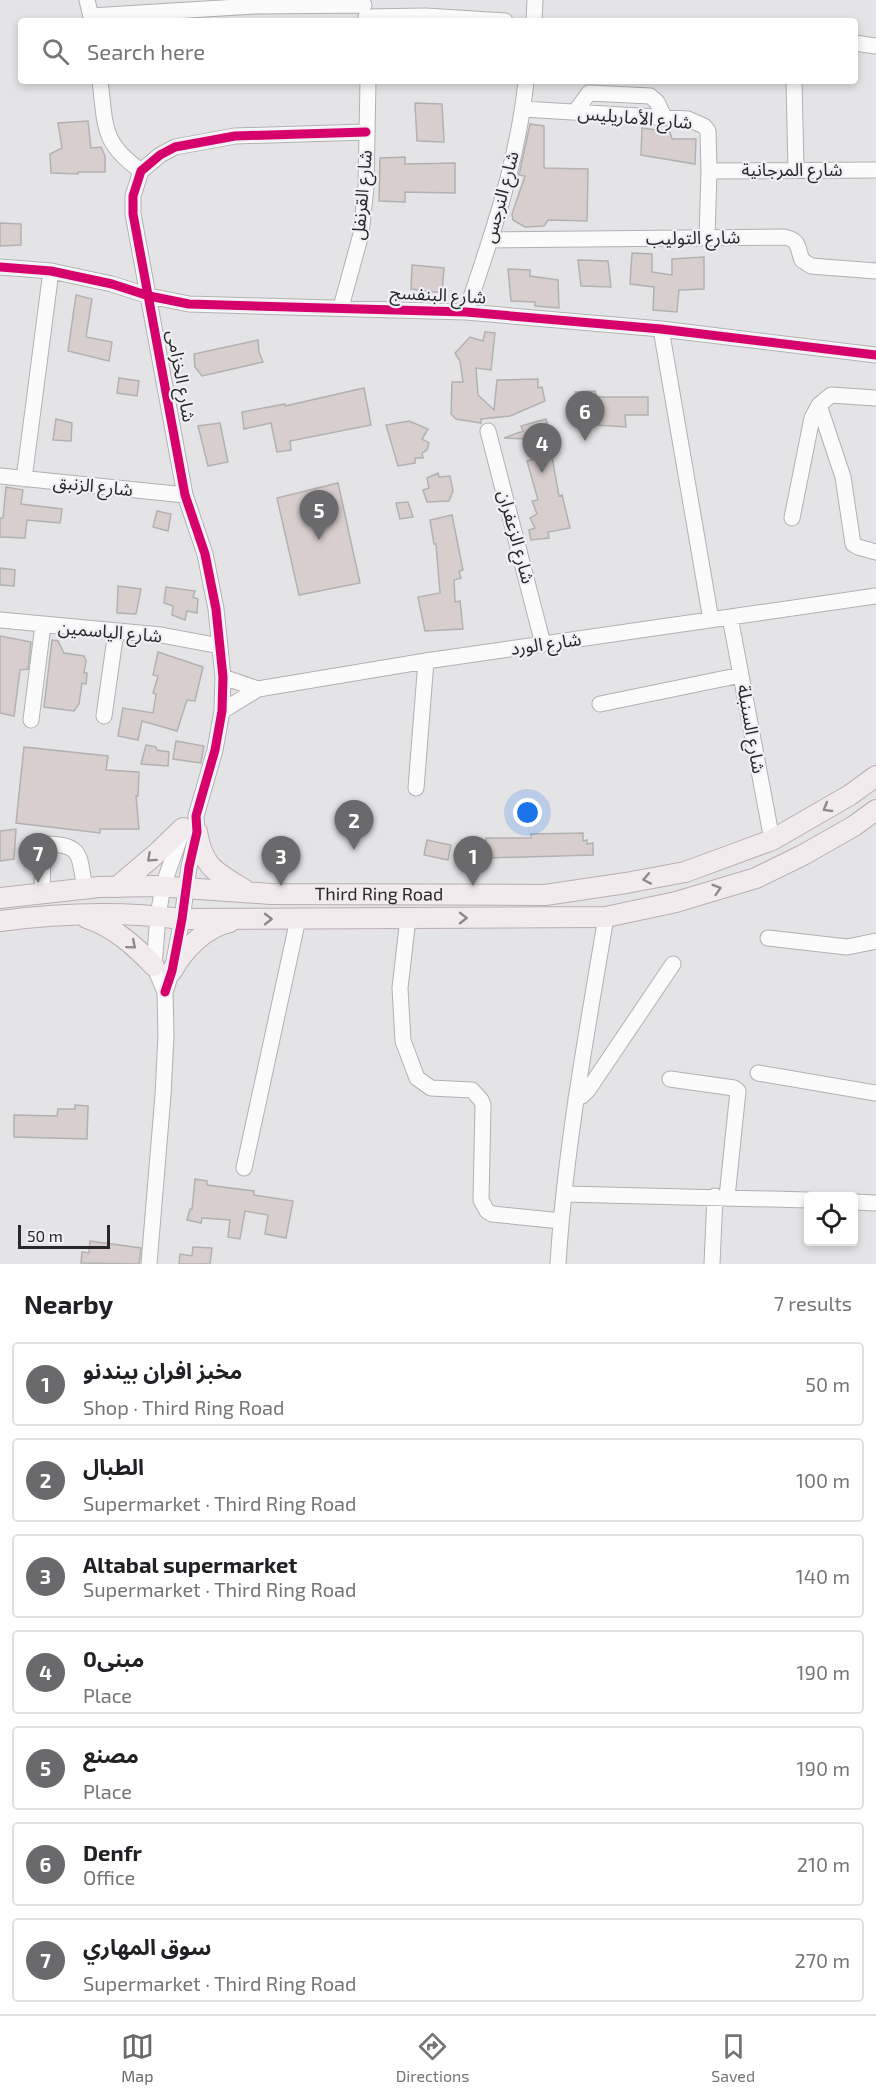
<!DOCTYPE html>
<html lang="en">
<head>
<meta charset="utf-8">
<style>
  body { margin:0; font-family:"Exo 2","Noto Sans Arabic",sans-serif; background:#f2f2f2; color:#202124 }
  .controls { position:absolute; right:18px; bottom:18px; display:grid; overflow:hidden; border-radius:6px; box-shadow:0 3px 9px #0003 }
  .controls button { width:54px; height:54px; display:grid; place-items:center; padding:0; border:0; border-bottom:2px solid #e0e0e0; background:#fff; color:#202124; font:30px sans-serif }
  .scale { position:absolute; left:18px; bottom:15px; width:92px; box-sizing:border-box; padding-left:6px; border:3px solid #28282a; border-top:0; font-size:16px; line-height:21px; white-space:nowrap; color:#28282a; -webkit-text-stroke:4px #f0f0f4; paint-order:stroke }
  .you { position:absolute; left:528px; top:813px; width:21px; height:21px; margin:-15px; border:4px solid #fff; border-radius:50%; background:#1a73e8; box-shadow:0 0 0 9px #1a73e833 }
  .badge { display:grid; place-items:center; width:39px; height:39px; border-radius:50%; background:#6a6a6c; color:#fff; font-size:20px; font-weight:700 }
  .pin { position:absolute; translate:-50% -50px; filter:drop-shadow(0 2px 3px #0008) }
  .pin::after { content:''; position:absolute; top:32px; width:21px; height:18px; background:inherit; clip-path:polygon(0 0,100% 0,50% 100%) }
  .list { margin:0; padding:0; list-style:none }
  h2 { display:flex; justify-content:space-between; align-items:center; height:78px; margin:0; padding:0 24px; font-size:26px }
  h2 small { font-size:20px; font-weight:400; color:#757577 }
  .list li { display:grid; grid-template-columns:39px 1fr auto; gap:18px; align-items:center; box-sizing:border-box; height:84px; margin:0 12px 12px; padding:0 12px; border:2px solid #e0e0e0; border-radius:6px }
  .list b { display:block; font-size:22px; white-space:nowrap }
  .list p { margin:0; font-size:20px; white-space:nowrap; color:#757577 }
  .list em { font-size:20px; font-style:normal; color:#757577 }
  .icon { flex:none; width:33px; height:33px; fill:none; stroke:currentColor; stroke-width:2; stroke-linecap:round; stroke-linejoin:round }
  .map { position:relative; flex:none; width:876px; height:1264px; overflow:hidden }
  .search { position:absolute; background:#fff; box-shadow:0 3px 9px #0003; left:18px; right:18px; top:18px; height:66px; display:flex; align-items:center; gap:15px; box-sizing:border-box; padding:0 21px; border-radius:6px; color:#757577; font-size:22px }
  .sheet { height:750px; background:#fff }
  nav { display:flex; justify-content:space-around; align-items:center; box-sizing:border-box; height:84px; border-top:2px solid #e0e0e0; background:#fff; font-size:16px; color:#757577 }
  nav a { display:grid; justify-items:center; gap:3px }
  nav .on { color:#6a6a6c }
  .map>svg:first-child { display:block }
  .building { fill:#d9cece; stroke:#b2b1b2; stroke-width:1.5 }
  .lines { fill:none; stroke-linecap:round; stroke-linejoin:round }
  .minor-casing { stroke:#b1b1b3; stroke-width:17 }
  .major-casing { stroke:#baadb2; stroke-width:22 }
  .minor { stroke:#fbfbfb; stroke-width:15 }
  .major { stroke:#f2ebee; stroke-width:20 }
  .cycleway-casing { stroke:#f0f0f4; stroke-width:13 }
  .cycleway { stroke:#d6006c; stroke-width:9 }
  .oneway { stroke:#8d8a8c }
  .labels { text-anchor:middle; stroke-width:4.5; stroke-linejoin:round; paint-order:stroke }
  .street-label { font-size:18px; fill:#28282a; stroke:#f0f0f4 }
</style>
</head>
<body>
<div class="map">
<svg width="876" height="1264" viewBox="0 0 876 1264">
  <rect width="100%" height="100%" fill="#e4e4e6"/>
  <path class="building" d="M415 103 442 104 444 142 417 141Z
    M88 121 91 148 101 147 105 156V172H78V174L51 173 50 154 62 148 58 123Z
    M530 124 544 126V168L588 169 587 221 548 220 544 226 525 227 513 220 512 214 525 176 519 175Z
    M642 128 670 132 672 139H696L695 164 641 155Z
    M405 157V164L455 163V193L405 192V202L379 201 380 158Z
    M0 223 21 224V245L0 246Z
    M632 253 652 254V272L672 275V259L704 257V289L679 290 677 312 653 310 654 287 630 284Z
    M578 260 608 261 611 287 581 286Z
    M412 265 444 268 442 293 411 289Z
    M508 269 530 270V276L558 280 559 308 535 306V302L511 301Z
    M76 295 92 299 86 337 112 342 109 361 68 351Z
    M485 332 495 333 491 370 476 368 478 395 494 410 497 380 538 379V388L542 387 545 401 510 416 481 419V423L456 419 451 414 452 382H463L460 361 455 353 470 337 483 341Z
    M258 340 259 352 263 362 202 376 195 367 194 354Z
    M119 378 139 381 137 396 117 393Z
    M364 388 371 425 290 441 291 450 277 452 271 423 244 429 242 412 285 404V406Z
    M595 391 596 397H648V415H625L626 427 581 424 575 392Z
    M56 419 72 423 71 441 53 440Z
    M546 419 553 445 550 446 559 496 562 495 570 528 548 532 549 538 531 540 529 530 535 528 530 518 537 514 532 501 538 500 527 461 538 458 527 439 504 438 523 431 521 426Z
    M409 421 428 429 422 439 429 443 427 450 422 453 423 458H415V463L398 466 386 425Z
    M220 423 228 462 208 466 198 426Z
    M438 473 439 477 450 476 453 491 449 501 427 502 423 490 429 488 427 478Z
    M338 483 360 583 299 595 277 498Z
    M6 487 23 490 21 504 62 509 60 523 27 520 25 538 0 537V518H3Z
    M408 502 413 517 400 519 396 503Z
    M157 511 171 514 168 531 153 527Z
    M452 515 463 570 459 571 461 578 454 580 455 602 460 601 463 629 425 631 418 597 440 593 436 544H434L430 520Z
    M0 568 15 570 14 586 0 585Z
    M118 586 141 589 136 614 117 613Z
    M166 587 195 591 193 597 198 599 197 613 187 611 185 620 172 615 173 606 164 603Z
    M0 636 31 642 28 669 20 670 14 716 0 713Z
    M52 640 58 641 64 653 84 656 86 661 84 673H87L86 684 82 683 79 704 74 711 44 707Z
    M158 652 203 667 195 701 187 700 177 731 142 721 138 740 118 736 123 708 153 713 156 694 153 693 158 676 153 675Z
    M176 741 204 746 201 763 173 759Z
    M146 745 156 747 157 750 169 752 168 766 141 764Z
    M24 747 108 756 106 770 139 772 138 796H136L139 829H100V833L16 823Z
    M16 829 14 859 0 861V831Z
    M583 833V841L587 840V844L593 843V855L486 858V838H531V834Z
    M427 840 451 845 448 860 424 855Z
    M75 1105 88 1106 87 1139 14 1137V1115L57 1116 58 1109H75Z
    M195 1179 207 1181V1185L254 1191V1195L293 1201 286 1238 265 1234 268 1215 245 1211 240 1239 228 1237 230 1220 202 1218 201 1223 187 1220 190 1209H192Z
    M90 1241 141 1248 139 1264 81 1263 82 1252 89 1253Z
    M193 1247 212 1248 210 1264H179L180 1254 192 1256Z"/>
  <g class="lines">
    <g class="minor-casing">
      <path id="minor" d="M87 0 92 21
        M91 16 254 6 364 5
        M366 17 426 16 505 21
        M534 21 535 0
        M855 43 876 46
        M100 81C106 127 101 142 141 171
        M794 81 796 169
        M523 109 688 119 704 126 708 131 709 171 707 238
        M575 112 589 93 650 96 657 102 664 117
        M709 171 876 170
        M491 240 784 237C800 240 797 247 802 260L811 266 876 271
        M0 267 51 271 112 284 149 296 189 304 466 312 661 329 876 355
        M341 307 361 234 366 187 368 81
        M466 312C492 236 518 160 526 81
        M661 329 711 620
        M876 398 831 395 819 405 843 477 853 544 858 547 876 552
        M488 431 543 644
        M0 476 185 495
        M24 479 51 271
        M792 518 812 418 819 405
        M730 617 772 840
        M0 620 161 635 220 646
        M223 677 258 689
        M600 704 741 675
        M222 711 258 689 426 661 876 596
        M104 716 116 631
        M31 720 43 625
        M416 788 426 661
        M42 894 43 850 47 844C84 844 79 858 85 889
        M408 918 400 988 403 1041 417 1078 431 1088 472 1090 481 1100 483 1105 481 1200 487 1211 492 1214 561 1221
        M768 938 847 947 876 941
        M165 992 172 971 182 919 189 867 197 832 196 816 215 750 222 711 223 677 216 609 205 554 185 495 133 214V196L141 171 160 155 175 147 235 136 366 132
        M758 1073 876 1093
        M670 1079 734 1088 738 1091 727 1197
        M576 1098 582 1096 588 1090 673 964
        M244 1168 298 919
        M565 1194 808 1200
        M854 1202 876 1203
        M149 1264 163 1095 166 1035 165 992 154 966 158 916 163 886 183 829
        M558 1264C565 1148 587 1032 606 917
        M712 1264 715 1196"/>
    </g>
    <g class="major-casing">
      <g id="major">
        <path d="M197 832C203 868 216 872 245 890"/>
        <path d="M117 887 156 854 183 828"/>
        <path id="s1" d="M0 898 99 887 156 886 271 894 545 895 626 883 685 872 772 840 850 795 876 776"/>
        <path d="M87 918C114 927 135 946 154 966"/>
        <path d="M0 921C60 913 121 911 182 919L606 917 676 902 756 878 803 855 854 826 876 810"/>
        <path d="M172 971C184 949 206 927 230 922"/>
      </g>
    </g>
    <use href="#minor" class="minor"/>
    <use href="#major" class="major"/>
    <g class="cycleway-casing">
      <path id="cycleway" d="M0 267 51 271 112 284 149 296 189 304 466 312 661 329 876 355
        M165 992 172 971 182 919 189 867 197 832 196 816 215 750 222 711 223 677 216 609 205 554 185 495 133 214V196L141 171 160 155 175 147 235 136 366 132"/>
    </g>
    <use href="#cycleway" class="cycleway"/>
  </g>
  <defs><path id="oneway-chevron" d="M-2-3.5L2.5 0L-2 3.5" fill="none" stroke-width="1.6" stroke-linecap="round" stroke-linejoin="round" transform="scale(1.5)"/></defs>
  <g class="oneway">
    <use href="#oneway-chevron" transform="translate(827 808) rotate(149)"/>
    <use href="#oneway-chevron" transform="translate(151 858) rotate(138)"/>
    <use href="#oneway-chevron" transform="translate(647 879) rotate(169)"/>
    <use href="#oneway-chevron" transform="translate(717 889) rotate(-17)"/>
    <use href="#oneway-chevron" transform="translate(463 918)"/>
    <use href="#oneway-chevron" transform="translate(268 919)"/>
    <use href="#oneway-chevron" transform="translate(132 945) rotate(40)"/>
  </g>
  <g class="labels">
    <g class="street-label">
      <text transform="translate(635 118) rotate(5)" y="6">شارع الأماريليس</text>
      <text x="792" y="176">شارع المرجانية</text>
      <text transform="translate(362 195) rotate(-85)" y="6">شارع القرنفل</text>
      <text transform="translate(501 197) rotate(-75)" y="6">شارع النرجس</text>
      <text transform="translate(693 238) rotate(-1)" y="6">شارع التوليب</text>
      <text transform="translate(438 295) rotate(3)" y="6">شارع البنفسج</text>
      <text transform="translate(181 376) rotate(80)" y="6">شارع الخزامى</text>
      <text transform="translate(93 486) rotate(6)" y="6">شارع الزنبق</text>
      <text transform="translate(516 537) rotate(75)" y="6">شارع الزعفران</text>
      <text transform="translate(110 632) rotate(5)" y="6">شارع الياسمين</text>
      <text transform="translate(546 644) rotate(-8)" y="6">شارع الورد</text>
      <text transform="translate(751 729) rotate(80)" y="6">شارع السنبلة</text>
      <text dy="6" stroke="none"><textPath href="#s1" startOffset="380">Third Ring Road</textPath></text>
    </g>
  </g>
</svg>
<div class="controls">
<button><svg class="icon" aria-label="locate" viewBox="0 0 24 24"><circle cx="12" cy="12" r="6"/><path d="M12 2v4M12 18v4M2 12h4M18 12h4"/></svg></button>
</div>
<div class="scale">50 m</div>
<div class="you"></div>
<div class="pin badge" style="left:473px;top:886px">1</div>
<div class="pin badge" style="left:354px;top:850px">2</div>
<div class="pin badge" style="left:281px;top:886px">3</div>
<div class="pin badge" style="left:542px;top:473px">4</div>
<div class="pin badge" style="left:319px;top:540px">5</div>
<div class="pin badge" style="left:585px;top:441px">6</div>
<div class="pin badge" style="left:38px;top:883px">7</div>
<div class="search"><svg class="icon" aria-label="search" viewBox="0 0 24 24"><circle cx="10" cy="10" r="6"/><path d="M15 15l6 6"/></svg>Search here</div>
</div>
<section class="sheet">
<h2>Nearby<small>7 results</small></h2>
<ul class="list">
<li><span class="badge">1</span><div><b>مخبز افران بيندنو</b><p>Shop · Third Ring Road</p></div><em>50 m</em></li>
<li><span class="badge">2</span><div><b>الطبال</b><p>Supermarket · Third Ring Road</p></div><em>100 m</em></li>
<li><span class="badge">3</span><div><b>Altabal supermarket</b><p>Supermarket · Third Ring Road</p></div><em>140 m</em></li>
<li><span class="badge">4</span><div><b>مبنى0</b><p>Place</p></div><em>190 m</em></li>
<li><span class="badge">5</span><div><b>مصنع</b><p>Place</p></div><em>190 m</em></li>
<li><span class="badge">6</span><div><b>Denfr</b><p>Office</p></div><em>210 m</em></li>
<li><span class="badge">7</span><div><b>سوق المهاري</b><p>Supermarket · Third Ring Road</p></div><em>270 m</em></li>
</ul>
</section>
<nav>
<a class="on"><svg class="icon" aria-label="map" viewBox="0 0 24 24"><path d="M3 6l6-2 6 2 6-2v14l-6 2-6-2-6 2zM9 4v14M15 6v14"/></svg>Map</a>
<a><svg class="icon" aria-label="directions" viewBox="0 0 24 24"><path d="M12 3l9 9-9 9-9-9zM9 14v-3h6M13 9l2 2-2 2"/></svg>Directions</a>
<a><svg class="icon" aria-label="saved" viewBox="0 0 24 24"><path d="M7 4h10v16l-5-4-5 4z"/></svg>Saved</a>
</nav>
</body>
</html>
